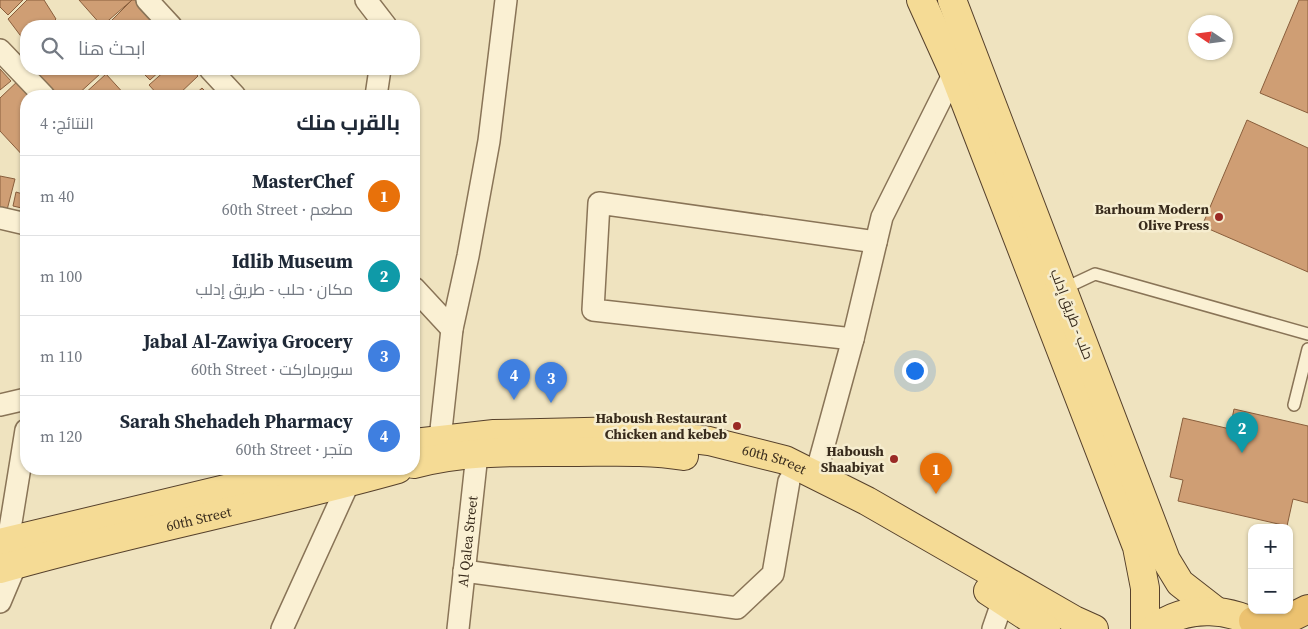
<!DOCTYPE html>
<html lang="ar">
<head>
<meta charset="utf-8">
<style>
  body { margin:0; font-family:"Source Serif 4",Cairo,serif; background:#f6f6f7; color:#1f2937; direction:rtl }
  .controls { position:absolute; right:15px; bottom:15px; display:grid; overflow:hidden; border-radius:10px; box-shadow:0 1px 4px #0004 }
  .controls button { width:45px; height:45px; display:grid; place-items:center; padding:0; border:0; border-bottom:1px solid #e0e1e3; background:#fff; color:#1f2937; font:25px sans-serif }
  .compass { position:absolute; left:1188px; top:15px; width:45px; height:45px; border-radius:50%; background:#fff; box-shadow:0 1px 4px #0004; rotate:283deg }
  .you { position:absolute; left:914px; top:370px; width:18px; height:18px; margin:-12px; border:4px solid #fff; border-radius:50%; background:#1a73e8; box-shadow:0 0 0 8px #1a73e833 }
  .badge { display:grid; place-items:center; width:32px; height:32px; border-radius:50%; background:#ea580c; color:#fff; font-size:16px; font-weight:700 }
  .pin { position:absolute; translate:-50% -41px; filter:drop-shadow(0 1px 2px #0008) }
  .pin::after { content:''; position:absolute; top:26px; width:18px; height:15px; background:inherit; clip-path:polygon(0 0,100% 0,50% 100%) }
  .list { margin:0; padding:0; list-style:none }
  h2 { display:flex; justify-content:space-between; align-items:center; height:65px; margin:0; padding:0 20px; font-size:21px }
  h2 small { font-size:16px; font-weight:400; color:#747a83 }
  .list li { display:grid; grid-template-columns:32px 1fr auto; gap:15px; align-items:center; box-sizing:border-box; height:80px; padding:0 20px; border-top:1px solid #e0e1e3 }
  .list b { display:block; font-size:19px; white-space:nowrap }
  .list p { margin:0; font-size:16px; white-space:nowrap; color:#747a83 }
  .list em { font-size:16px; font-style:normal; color:#747a83 }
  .icon { flex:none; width:28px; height:28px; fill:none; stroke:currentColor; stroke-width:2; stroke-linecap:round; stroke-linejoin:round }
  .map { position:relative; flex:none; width:1308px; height:629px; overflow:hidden; direction:ltr }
  .search { position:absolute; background:#fff; box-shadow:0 1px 4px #0004; left:20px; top:20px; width:400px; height:55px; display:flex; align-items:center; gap:12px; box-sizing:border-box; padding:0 18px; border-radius:20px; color:#747a83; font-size:19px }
  .panel { position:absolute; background:#fff; box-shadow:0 1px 4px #0004; left:20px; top:90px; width:400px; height:385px; border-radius:20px; direction:rtl }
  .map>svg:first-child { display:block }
  .building { fill:#cf9e74; stroke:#895e3c }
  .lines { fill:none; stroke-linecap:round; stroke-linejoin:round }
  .service-casing { stroke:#897457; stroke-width:14 }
  .minor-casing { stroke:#897457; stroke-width:24 }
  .primary-casing { stroke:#56412c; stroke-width:30 }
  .trunk-casing { stroke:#56412c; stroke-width:30 }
  .service { stroke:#faf0d3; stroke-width:11 }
  .minor { stroke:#faf0d3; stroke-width:21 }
  .primary { stroke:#f5db95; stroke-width:28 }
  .trunk { stroke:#ecc270; stroke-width:28 }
  .poi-dot { fill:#9a2a25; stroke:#f6edcf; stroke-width:2 }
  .labels { text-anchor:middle; stroke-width:5; stroke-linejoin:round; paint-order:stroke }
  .poi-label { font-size:14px; font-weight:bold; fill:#382b1c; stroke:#f6edcf; text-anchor:end }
  .street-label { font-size:14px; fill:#382b1c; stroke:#f6edcf }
</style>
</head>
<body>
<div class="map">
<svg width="1308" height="629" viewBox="0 0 1308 629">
  <rect width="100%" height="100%" fill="#efe3bf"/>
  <path class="building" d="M0 0H23L8 15 0 7Z
    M27 0H44L56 19 49 26H26V43L8 19Z
    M79 0H132L102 26Z
    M132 0H137L155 23 151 26H106Z
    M1299 0H1308V113L1260 93Z
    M0 69 11 81 0 90Z
    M31 69H94L100 74 76 96H52Z
    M139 69H162L150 80Z
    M167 69H191L198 76 177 96H159L149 85Z
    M106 74 126 96H82Z
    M22 77 40 96H26V159L0 131V98Z
    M202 88 210 96H193Z
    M1247 120 1308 148V272L1202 226Z
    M0 176 15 179 7 210 0 209Z
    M16 192 26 195V209L13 206Z
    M1234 409 1308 426V503L1293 499 1287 526 1178 501 1183 480 1170 477 1183 418 1230 429Z"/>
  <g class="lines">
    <g class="service-casing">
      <path id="service" d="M1063 289 1095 274 1308 334
        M1294 405 1308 349"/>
    </g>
    <g class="minor-casing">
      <g id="minor">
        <path d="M147 0 171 26"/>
        <path d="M366 0 386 26"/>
        <path d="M0 50 44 96"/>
        <path d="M210 69 235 96"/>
        <path d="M376 96 380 69"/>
        <path d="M0 218 26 224"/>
        <path d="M414 288 452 329"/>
        <path d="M853 339 593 310 599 203 876 242"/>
        <path d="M0 405 26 399"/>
        <path d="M440 439 452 329 468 256 489 141 506 0"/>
        <path d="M816 474 853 339 882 217 954 73"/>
        <path d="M8 541 26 430"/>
        <path d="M464 571 737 608 773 574 789 481"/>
        <path d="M0 602 16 564"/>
        <path d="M282 629 349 482"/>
        <path id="s1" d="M458 629 477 454"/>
        <path d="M993 629 1003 600"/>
      </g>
    </g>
    <g class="primary-casing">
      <g id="primary">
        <path d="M921 0 954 73 1137 547 1145 588V629"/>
        <path d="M952 0 1166 560 1180 583 1216 611"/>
        <path id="s2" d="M414 443 494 434 628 431 709 441 785 460 867 501 1074 620 1094 629"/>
        <path d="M414 464C465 450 521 452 573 452 610 452 647 450 684 456"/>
        <path d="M0 543 309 469"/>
        <path id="s3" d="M0 569C132 531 266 506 398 469"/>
        <path d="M988 591 1046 629"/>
        <path d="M1154 629C1188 603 1232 608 1266 629"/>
      </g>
    </g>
    <g class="trunk-casing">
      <path id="trunk" d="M1253 621H1284L1308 609"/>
    </g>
    <use href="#service" class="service"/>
    <use href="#minor" class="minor"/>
    <use href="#primary" class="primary"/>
    <use href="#trunk" class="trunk"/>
  </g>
  <g class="poi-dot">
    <circle cx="1219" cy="217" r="5"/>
    <circle cx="737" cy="426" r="5"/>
    <circle cx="894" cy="459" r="5"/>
  </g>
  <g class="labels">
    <g class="poi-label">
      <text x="1209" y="214">Barhoum Modern<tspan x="1209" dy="16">Olive Press</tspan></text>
      <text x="727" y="423">Haboush Restaurant<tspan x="727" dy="16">Chicken and kebeb</tspan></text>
      <text x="884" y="456">Haboush<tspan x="884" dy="16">Shaabiyat</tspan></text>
    </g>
    <g class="street-label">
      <text transform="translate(1072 314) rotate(69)" y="5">حلب - طريق إدلب</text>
      <text dy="5" stroke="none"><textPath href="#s2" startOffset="364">60th Street</textPath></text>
      <text dy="5" stroke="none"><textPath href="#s3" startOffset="205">60th Street</textPath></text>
      <text dy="5" stroke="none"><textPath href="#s1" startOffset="88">Al Qalea Street</textPath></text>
    </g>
  </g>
</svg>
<div class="controls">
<button>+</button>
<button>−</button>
</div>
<svg class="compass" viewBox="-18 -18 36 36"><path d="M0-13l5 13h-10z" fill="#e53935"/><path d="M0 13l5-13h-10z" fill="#747a83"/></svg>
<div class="you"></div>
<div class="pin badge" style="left:936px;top:494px;background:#e8710a">1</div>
<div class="pin badge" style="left:1242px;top:453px;background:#0f9aa8">2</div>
<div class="pin badge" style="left:551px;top:403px;background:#3f7fe0">3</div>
<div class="pin badge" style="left:514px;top:400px;background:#3f7fe0">4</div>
<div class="search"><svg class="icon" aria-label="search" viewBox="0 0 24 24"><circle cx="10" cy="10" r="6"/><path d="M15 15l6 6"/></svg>ابحث هنا</div>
<section class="panel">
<h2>بالقرب منك<small>النتائج: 4</small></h2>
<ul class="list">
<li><span class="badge" style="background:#e8710a">1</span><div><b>MasterChef</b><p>مطعم · 60th Street</p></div><em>40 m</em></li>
<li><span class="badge" style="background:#0f9aa8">2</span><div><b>Idlib Museum</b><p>مكان · حلب - طريق إدلب</p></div><em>100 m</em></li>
<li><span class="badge" style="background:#3f7fe0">3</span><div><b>Jabal Al-Zawiya Grocery</b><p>سوبرماركت · 60th Street</p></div><em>110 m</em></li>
<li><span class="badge" style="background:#3f7fe0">4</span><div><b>Sarah Shehadeh Pharmacy</b><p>متجر · 60th Street</p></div><em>120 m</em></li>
</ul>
</section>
</div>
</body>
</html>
